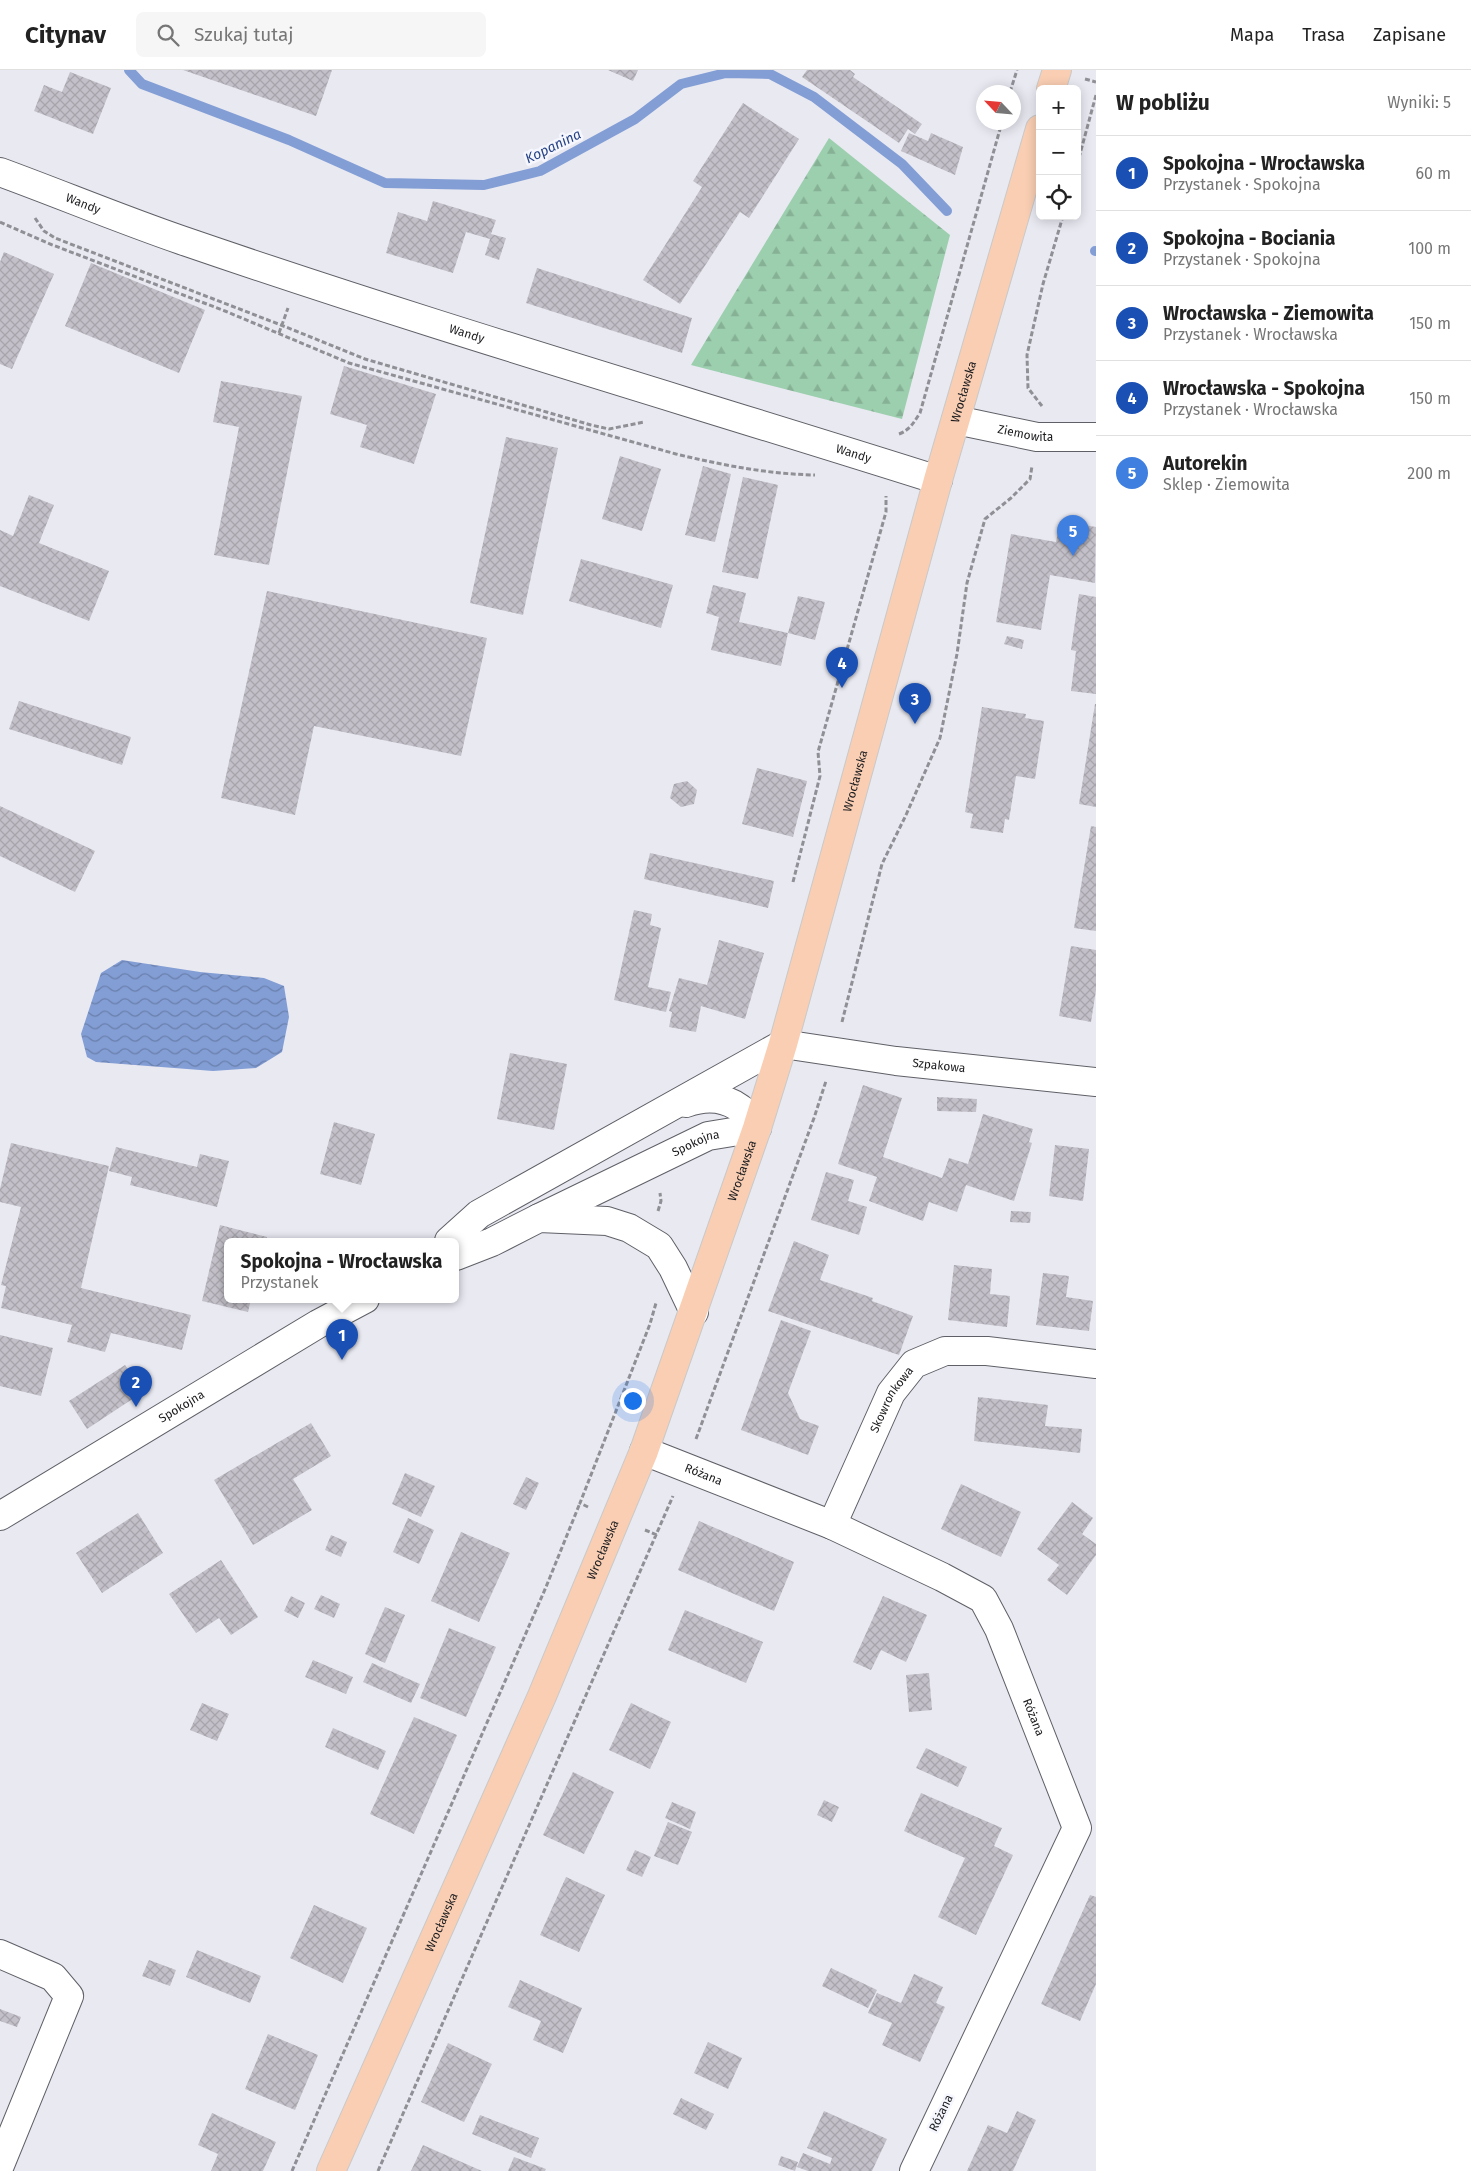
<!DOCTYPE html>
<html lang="pl">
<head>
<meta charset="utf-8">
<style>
  body { margin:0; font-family:"Fira Sans",sans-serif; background:#f6f6f6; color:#222 }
  .controls { position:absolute; right:15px; top:15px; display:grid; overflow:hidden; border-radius:8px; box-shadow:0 2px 12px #0003 }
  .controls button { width:45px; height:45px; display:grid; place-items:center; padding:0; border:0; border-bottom:1px solid #e0e0e0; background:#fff; color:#222; font:25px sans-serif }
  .compass { position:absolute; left:976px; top:15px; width:45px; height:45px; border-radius:50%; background:#fff; box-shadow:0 2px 12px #0003; rotate:296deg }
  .you { position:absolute; left:632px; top:1330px; width:18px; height:18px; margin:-12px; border:4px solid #fff; border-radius:50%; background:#1a73e8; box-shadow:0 0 0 8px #1a73e833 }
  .badge { display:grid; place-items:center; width:32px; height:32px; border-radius:50%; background:#c03158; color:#fff; font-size:16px; font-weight:700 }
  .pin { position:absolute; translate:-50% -41px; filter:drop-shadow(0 1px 2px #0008) }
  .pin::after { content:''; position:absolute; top:26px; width:18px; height:15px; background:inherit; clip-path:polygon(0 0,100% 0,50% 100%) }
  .popup { position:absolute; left:224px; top:1168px; width:235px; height:65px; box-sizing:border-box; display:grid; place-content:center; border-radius:8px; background:#fff; filter:drop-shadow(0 1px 4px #0005); font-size:16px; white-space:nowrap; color:#767676 }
  .popup b { font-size:19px; color:#222 }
  .popup::after { content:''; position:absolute; left:50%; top:100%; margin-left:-10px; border:10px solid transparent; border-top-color:#fff }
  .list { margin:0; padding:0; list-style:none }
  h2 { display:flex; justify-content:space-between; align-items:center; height:65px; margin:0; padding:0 20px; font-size:21px }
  h2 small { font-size:16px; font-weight:400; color:#767676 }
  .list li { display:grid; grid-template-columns:32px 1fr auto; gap:15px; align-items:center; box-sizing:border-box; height:75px; padding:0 20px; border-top:1px solid #e0e0e0 }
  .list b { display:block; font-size:19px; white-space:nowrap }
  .list p { margin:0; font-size:16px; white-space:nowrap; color:#767676 }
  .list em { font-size:16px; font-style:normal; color:#767676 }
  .icon { flex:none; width:28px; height:28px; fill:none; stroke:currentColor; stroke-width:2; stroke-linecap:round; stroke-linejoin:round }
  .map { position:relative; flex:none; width:1096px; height:2101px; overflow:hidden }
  header { display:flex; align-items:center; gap:30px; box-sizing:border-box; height:70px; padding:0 25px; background:#fff; border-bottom:1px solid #e0e0e0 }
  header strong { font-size:24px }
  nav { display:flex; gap:28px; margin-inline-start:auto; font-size:18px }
  .search { width:350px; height:45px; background:#f6f6f6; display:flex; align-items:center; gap:12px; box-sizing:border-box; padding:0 18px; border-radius:8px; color:#767676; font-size:19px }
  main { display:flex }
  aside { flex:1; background:#fff }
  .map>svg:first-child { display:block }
  .forest { fill:url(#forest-firs) }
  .water { fill:url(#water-waves) }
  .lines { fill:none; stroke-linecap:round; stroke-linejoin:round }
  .stream { stroke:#839ed5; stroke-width:10 }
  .building { fill:url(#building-cross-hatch) }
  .minor-casing { stroke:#5f6067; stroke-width:30 }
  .major-casing { stroke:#c9c9c9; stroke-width:30 }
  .path { stroke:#8f8f95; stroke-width:3; stroke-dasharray:5 2.5; stroke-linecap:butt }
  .minor { stroke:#fff; stroke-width:28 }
  .major { stroke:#f9ceb3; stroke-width:28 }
  .labels { text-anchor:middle; stroke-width:5; stroke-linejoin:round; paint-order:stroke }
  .street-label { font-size:12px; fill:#1c1c1f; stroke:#f6f7fe }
  .water-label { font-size:14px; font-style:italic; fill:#254285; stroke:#f6f7fe }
</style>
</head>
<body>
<header>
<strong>Citynav</strong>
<div class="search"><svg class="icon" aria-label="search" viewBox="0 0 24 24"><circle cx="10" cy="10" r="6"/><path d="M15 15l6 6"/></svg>Szukaj tutaj</div>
<nav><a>Mapa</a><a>Trasa</a><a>Zapisane</a></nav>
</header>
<main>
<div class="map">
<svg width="1096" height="2101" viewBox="0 0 1096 2101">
  <defs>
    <pattern id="forest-firs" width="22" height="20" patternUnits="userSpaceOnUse" patternTransform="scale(1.25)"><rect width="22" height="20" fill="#9ccfae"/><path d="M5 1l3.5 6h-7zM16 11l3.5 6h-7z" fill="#86b195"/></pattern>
    <pattern id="water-waves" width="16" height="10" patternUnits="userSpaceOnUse" patternTransform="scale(1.25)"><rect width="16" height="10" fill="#839ed5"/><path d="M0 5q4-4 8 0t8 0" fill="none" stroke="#6a80ac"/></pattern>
    <pattern id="building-cross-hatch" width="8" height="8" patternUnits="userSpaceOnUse" patternTransform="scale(1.25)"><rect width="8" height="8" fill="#c3c0c9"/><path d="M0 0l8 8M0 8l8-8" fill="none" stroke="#a7a4ac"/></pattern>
  </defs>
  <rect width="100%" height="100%" fill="#e9e9f2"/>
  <path class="forest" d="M829 68 950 165 902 349 691 295Z"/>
  <path class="water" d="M122 890 200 902 264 908 284 916 289 947 282 982 256 998 213 1001 96 992 87 987 81 964 101 903Z"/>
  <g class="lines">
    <path class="stream" d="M129 0 142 14 289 70 385 113 484 115 540 101 635 49 681 14 726 3 770 4 814 27 902 94 947 141
      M1095 181H1096"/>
  </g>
  <path class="building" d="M183 0H332L316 46Z
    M608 0H638L633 11Z
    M807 0H850L855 4 853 7 922 54 915 64 908 59 899 73 802 7Z
    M70 2 111 18 93 64 34 41 44 15 62 22Z
    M743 33 799 69 749 148 740 142 680 234 643 210 702 117 693 111Z
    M909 63 928 71 931 63 963 77 955 105 901 81Z
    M433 131 496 150 491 164 506 168 499 190 485 185 490 169 466 162 453 203 386 183 398 142 427 151Z
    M4 182 54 204 12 299 0 294V192Z
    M91 193 205 240 179 303 65 256Z
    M537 198 692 248 682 283 526 233Z
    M344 296 436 324 414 394 360 377 367 355 330 344Z
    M221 311 302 326 269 495 214 485 239 357 213 352Z
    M506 367 558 378 523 545 470 533Z
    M620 386 661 399 642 461 602 449Z
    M703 396 731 404 715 472 685 465Z
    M743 407 778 415 758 509 722 502Z
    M29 425 54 435 39 473 109 501 89 551 0 516V460L13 466Z
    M1060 451 1096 457 1095 513 1050 505 1041 560 996 552 1011 464 1056 472Z
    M581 489 673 515 661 558 569 531Z
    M713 515 746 523 739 552 788 563 798 526 825 532 815 570 788 563 781 596 711 580 719 547 706 543Z
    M267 521 487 568 461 686 314 656 295 745 221 728Z
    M1079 524 1096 527V624L1071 621 1076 581 1071 580Z
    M1007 566 1024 570 1022 579 1004 574Z
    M19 631 131 667 122 695 9 659Z
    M1095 634H1096V737L1079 734Z
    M982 637 1026 644 1025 648 1044 651 1035 709 1016 706 1009 750 1005 749 1003 763 970 758 973 744 965 742Z
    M757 698 807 711 793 767 742 754Z
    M687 711 697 720 694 734 681 737 670 728 674 714Z
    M0 736 95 781 75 822 0 786Z
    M1091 756 1096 757V861L1074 858Z
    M650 783 774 811 768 838 644 809Z
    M634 840 652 844 650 855 661 858 648 917 671 922 666 942 614 930Z
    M719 870 764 883 745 949 701 936 696 962 669 957 672 942 669 941 679 908 707 915Z
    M1071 876 1096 880V920L1091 952 1059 946Z
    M510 983 567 994 554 1060 497 1049Z
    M863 1015 902 1028 883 1087 942 1108 949 1088 968 1094 983 1044 1033 1059 1029 1072 1032 1073 1014 1131 966 1115 957 1142 929 1132 923 1151 869 1131 877 1107 838 1094Z
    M937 1027 977 1029 976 1042 937 1041Z
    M334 1052 375 1064 361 1115 320 1104Z
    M11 1073 109 1096 81 1218 191 1245 182 1280 111 1263 105 1282 67 1272 72 1255 1 1238 6 1216 1 1215 21 1137 0 1132V1119Z
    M1055 1075 1089 1079 1083 1131 1049 1126Z
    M116 1077 197 1097 200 1084 229 1091 217 1137 130 1115 132 1107 109 1101Z
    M826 1102 854 1110 848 1131 867 1137 859 1165 811 1150Z
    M1011 1141 1031 1142 1030 1153 1010 1152Z
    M220 1155 267 1167 266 1171H228V1229H251L248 1242 202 1231Z
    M794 1171 829 1185 820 1210 873 1228 872 1231 913 1246 899 1285 768 1241Z
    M954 1195 992 1199 990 1224 1010 1226 1007 1257 948 1250Z
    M1043 1203 1069 1206 1066 1227 1093 1231 1089 1261 1036 1255Z
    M781 1250 811 1261 788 1323 800 1349 819 1356 808 1385 741 1360Z
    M0 1265 53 1278 41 1326 0 1316Z
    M125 1295 143 1322 87 1359 69 1331Z
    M978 1327 1048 1335 1045 1356 1082 1359 1080 1383 974 1371Z
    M311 1353 331 1386 293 1409 312 1440 253 1475 214 1410Z
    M405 1403 435 1416 421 1447 392 1434Z
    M526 1407 539 1413 526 1440 513 1434Z
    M961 1414 1021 1442 1001 1487 941 1459Z
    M1072 1432 1093 1448 1082 1464 1096 1474V1485L1067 1525 1047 1510 1059 1495 1037 1479Z
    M138 1443 163 1483 102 1523 76 1483Z
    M408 1448 434 1460 419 1494 393 1482Z
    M699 1451 794 1492 774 1541 678 1500Z
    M461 1462 510 1483 479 1552 431 1531Z
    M331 1465 347 1472 341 1487 325 1480Z
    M221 1490 258 1547 231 1565 219 1548 196 1563 169 1524Z
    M321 1525 340 1534 334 1548 314 1539Z
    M291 1526 305 1533 298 1548 284 1541Z
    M883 1526 927 1545 906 1592 881 1580 871 1600 853 1592Z
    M385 1537 405 1545 385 1593 365 1584Z
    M685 1540 763 1572 746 1613 668 1580Z
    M449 1558 496 1577 466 1647 420 1628Z
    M313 1590 353 1607 346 1624 305 1607Z
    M372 1593 420 1614 411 1633 363 1612Z
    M929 1603 932 1640 909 1642 906 1605Z
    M202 1633 229 1644 217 1671 190 1660Z
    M631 1633 671 1652 650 1699 609 1680Z
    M414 1647 457 1665 414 1764 370 1744Z
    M333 1658 386 1681 378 1700 325 1677Z
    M926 1678 967 1697 958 1717 916 1698Z
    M573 1702 614 1722 584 1784 543 1765Z
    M921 1723 1002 1758 994 1776 1013 1785 976 1865 938 1847 965 1788 904 1761Z
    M824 1730 839 1737 832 1752 817 1745Z
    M672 1732 696 1742 690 1759 665 1748Z
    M668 1752 692 1762 678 1795 654 1786Z
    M635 1780 651 1787 642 1807 626 1800Z
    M566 1807 605 1825 579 1882 540 1865Z
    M1090 1825 1096 1827V1914L1080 1951 1041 1934Z
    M314 1835 367 1858 343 1913 290 1888Z
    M197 1880 261 1906 250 1933 186 1907Z
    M149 1890 176 1900 170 1916 142 1906Z
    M831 1898 877 1920 868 1938 822 1916Z
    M914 1904 943 1917 936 1933 945 1937 920 1992 882 1975 892 1953 868 1943 877 1923 901 1933Z
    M520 1910 582 1938 563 1983 533 1970 541 1951 508 1937Z
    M0 1939 21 1947 17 1957 0 1951Z
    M268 1964 318 1985 295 2040 245 2019Z
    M708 1972 742 1988 728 2019 694 2003Z
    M448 1973 492 1994 464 2052 421 2032Z
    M681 2028 714 2044 706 2060 673 2044Z
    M824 2041 887 2069 872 2101H808L797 2097 803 2083 830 2094 832 2088 807 2078Z
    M1017 2041 1036 2050 1013 2101H967L988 2055 1007 2063Z
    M212 2043 276 2072 263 2101H211L218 2084 198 2075Z
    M480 2045 539 2068 531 2088 472 2064Z
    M423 2075 482 2101H411Z
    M781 2086 798 2092 795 2101 778 2095Z
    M514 2087 546 2099 545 2101H508Z"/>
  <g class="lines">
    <g class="minor-casing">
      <g id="minor">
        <path id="s1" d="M0 102C60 124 120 149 181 170 431 256 685 330 938 410"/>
        <path id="s2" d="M956 350 1037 367H1096"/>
        <path id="s3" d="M539 1148 708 1066 757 1058C741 1031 716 1022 686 1033"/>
        <path id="s4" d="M449 1171 479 1144 783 974 896 991 1096 1012"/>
        <path d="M456 1186 492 1172 539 1148 607 1151 629 1158 659 1176 673 1198 694 1242"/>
        <path id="s5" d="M644 1381 832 1455 942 1507 983 1529 999 1559 1077 1758 914 2101"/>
        <path id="s6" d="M0 1446 318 1254 365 1229"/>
        <path id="s7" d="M832 1455 891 1323 914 1294 945 1281H987L1096 1294"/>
        <path d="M0 1884 53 1907 69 1926 0 2095"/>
      </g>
    </g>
    <g class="major-casing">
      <g id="major">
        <path d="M1051 19 1057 0"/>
        <path id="s8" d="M331 2101 542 1626 644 1381 757 1058 783 974 938 410 1040 59"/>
      </g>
    </g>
    <path class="path" d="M1085 9 1096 12
      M1010 22 1017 0
      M1077 95 1096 25
      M35 148 44 161 55 168 281 255 365 289 591 355 609 359 644 352
      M0 152 50 174 225 241 349 293 676 384C722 395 767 404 815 405
      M279 263 288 238
      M1042 336 1028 318 1027 285 1043 214 1063 146
      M899 364C910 360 914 352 920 343L1002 52
      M793 812 820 706 818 682 886 442V426
      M842 952 882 794 906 745 940 668 957 584 967 513 985 449 1011 428 1030 409 1032 396
      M658 1141 661 1131 660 1123
      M696 1369 814 1048 826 1011
      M588 1437 580 1433 650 1254 656 1233
      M645 1460 657 1465
      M292 2101 546 1517 580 1433
      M378 2101 673 1426"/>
    <use href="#minor" class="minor"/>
    <use href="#major" class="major"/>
  </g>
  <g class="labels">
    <g class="street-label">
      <text dy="4" stroke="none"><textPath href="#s1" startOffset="89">Wandy</textPath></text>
      <text dy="4" stroke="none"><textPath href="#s1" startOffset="494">Wandy</textPath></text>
      <text dy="4" stroke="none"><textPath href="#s8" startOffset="1892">Wrocławska</textPath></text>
      <text dy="4" stroke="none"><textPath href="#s2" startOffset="71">Ziemowita</textPath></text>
      <text dy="4" stroke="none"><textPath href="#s1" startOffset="899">Wandy</textPath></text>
      <text dy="4" stroke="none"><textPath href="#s8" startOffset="1488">Wrocławska</textPath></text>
      <text dy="4" stroke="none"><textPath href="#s4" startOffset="546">Szpakowa</textPath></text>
      <text dy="4" stroke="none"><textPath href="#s3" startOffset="174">Spokojna</textPath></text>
      <text dy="4" stroke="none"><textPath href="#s8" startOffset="1082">Wrocławska</textPath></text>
      <text dy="4" stroke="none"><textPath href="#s7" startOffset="139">Skowronkowa</textPath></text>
      <text dy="4" stroke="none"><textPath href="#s6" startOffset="212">Spokojna</textPath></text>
      <text dy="4" stroke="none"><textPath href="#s5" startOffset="64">Różana</textPath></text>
      <text dy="4" stroke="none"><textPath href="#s8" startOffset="678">Wrocławska</textPath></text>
      <text dy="4" stroke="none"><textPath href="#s5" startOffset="499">Różana</textPath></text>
      <text dy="4" stroke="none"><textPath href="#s8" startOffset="272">Wrocławska</textPath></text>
      <text transform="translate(941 2043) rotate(-64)" y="4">Różana</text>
    </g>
    <g class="water-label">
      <text transform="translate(553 76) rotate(-26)" y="5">Kopanina</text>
    </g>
  </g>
</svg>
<div class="controls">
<button>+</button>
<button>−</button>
<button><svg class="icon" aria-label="locate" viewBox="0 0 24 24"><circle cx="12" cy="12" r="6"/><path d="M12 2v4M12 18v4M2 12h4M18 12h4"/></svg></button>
</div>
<svg class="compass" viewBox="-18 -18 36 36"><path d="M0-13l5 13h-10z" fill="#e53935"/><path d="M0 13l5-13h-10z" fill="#767676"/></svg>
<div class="you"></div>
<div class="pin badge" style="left:342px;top:1290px;background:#1a4fb4">1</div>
<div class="popup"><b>Spokojna - Wrocławska</b>Przystanek</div>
<div class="pin badge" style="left:136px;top:1337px;background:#1a4fb4">2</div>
<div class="pin badge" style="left:915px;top:654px;background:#1a4fb4">3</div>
<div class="pin badge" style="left:842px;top:618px;background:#1a4fb4">4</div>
<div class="pin badge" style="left:1073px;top:486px;background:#3f7fe0">5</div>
</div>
<aside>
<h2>W pobliżu<small>Wyniki: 5</small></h2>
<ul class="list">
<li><span class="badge" style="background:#1a4fb4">1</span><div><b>Spokojna - Wrocławska</b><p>Przystanek · Spokojna</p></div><em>60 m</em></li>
<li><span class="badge" style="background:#1a4fb4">2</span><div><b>Spokojna - Bociania</b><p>Przystanek · Spokojna</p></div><em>100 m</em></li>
<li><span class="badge" style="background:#1a4fb4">3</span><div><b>Wrocławska - Ziemowita</b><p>Przystanek · Wrocławska</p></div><em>150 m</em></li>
<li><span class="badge" style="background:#1a4fb4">4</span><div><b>Wrocławska - Spokojna</b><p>Przystanek · Wrocławska</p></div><em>150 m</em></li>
<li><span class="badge" style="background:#3f7fe0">5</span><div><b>Autorekin</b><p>Sklep · Ziemowita</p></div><em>200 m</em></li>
</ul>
</aside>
</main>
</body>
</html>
